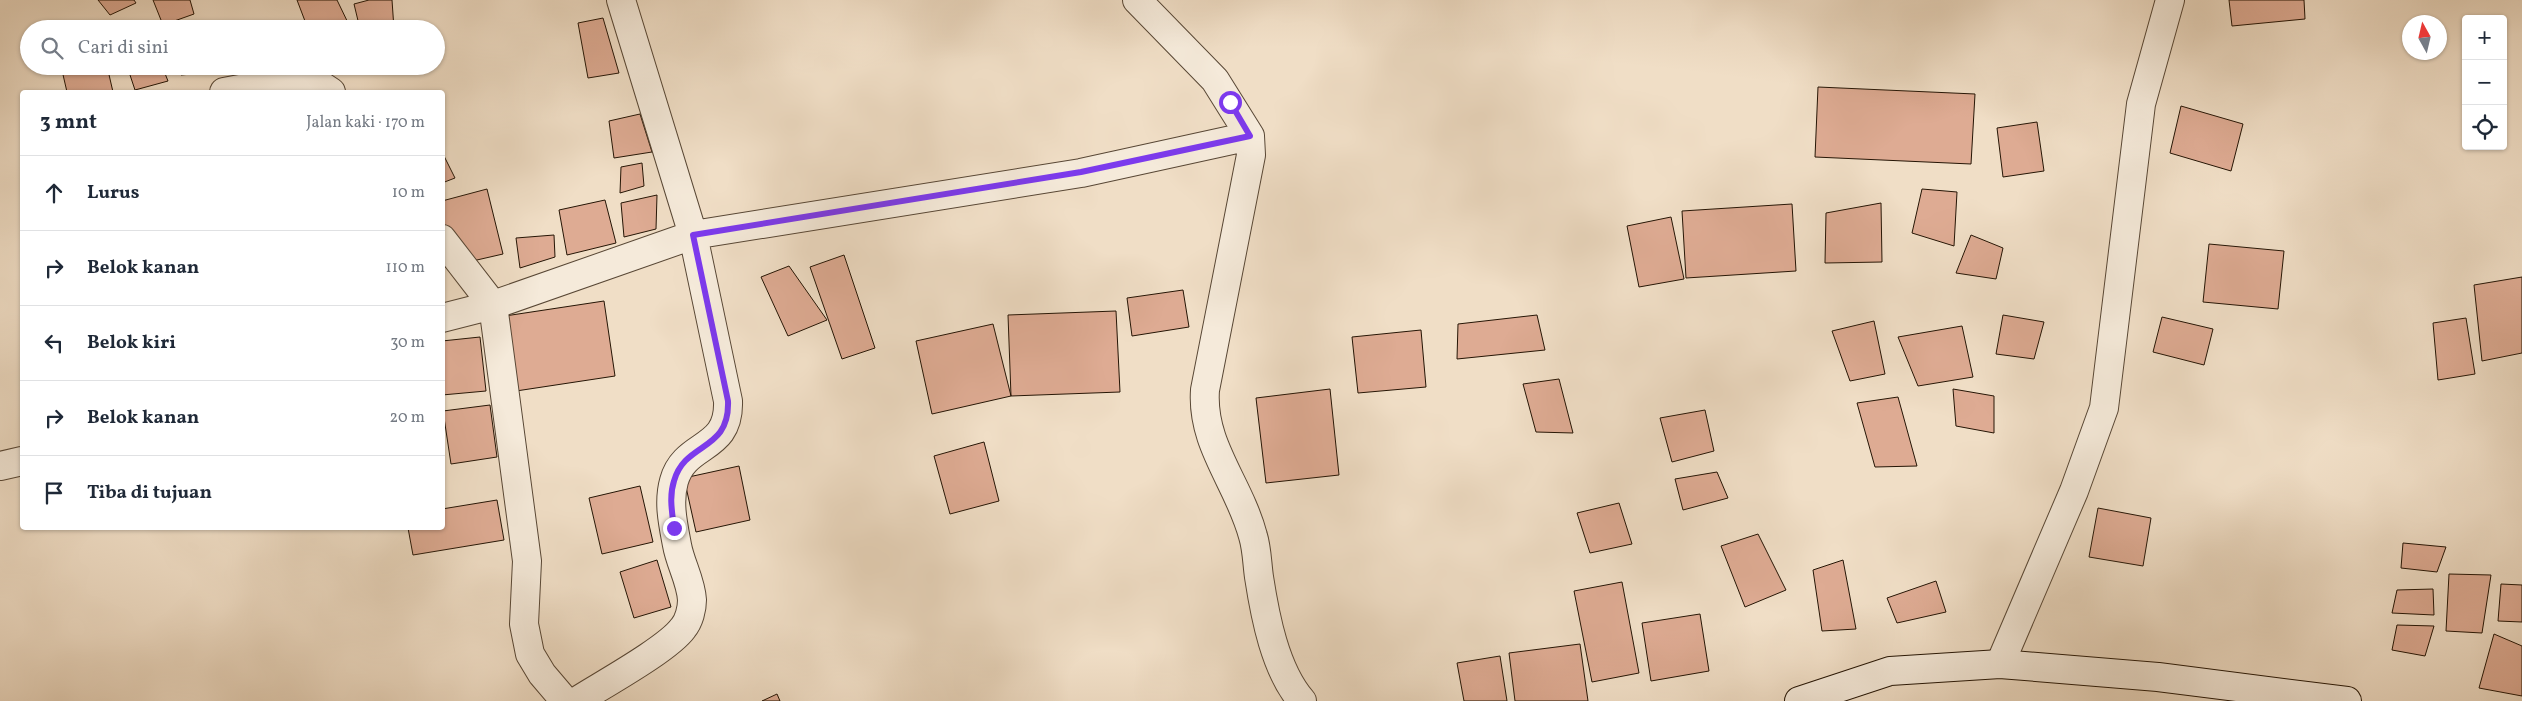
<!DOCTYPE html>
<html lang="id">
<head>
<meta charset="utf-8">
<style>
  body { margin:0; font-family:Vollkorn,serif; background:#f2f2f3; color:#1f2937 }
  .controls { position:absolute; right:15px; top:15px; display:grid; overflow:hidden; border-radius:5px; box-shadow:0 1px 4px #0004 }
  .controls button { width:45px; height:45px; display:grid; place-items:center; padding:0; border:0; border-bottom:1px solid #e0e1e3; background:#fff; color:#1f2937; font:25px sans-serif }
  .compass { position:absolute; left:2402px; top:15px; width:45px; height:45px; border-radius:50%; background:#fff; box-shadow:0 1px 4px #0004; rotate:352deg }
  .stop { position:absolute; width:15px; height:15px; margin:-11px; border:4px solid #7c3aed; border-radius:50%; background:#fff }
  .stop.end { background:#7c3aed; border-color:#fff; box-shadow:0 1px 5px #0008 }
  .list { margin:0; padding:0; list-style:none }
  h2 { display:flex; justify-content:space-between; align-items:center; height:65px; margin:0; padding:0 20px; font-size:21px }
  h2 small { font-size:16px; font-weight:400; color:#747a83 }
  .list li { display:grid; grid-template-columns:32px 1fr auto; gap:15px; align-items:center; box-sizing:border-box; height:75px; padding:0 20px; border-top:1px solid #e0e1e3 }
  .list b { display:block; font-size:19px; white-space:nowrap }
  .list em { font-size:16px; font-style:normal; color:#747a83 }
  .icon { flex:none; width:28px; height:28px; fill:none; stroke:currentColor; stroke-width:2; stroke-linecap:round; stroke-linejoin:round }
  .map { position:relative; flex:none; width:2522px; height:701px; overflow:hidden }
  .search { position:absolute; background:#fff; box-shadow:0 1px 4px #0004; left:20px; top:20px; width:425px; height:55px; display:flex; align-items:center; gap:12px; box-sizing:border-box; padding:0 18px; border-radius:28px; color:#747a83; font-size:19px }
  .panel { position:absolute; background:#fff; box-shadow:0 1px 4px #0004; left:20px; top:90px; width:425px; height:440px; border-radius:5px }
  .map>svg:first-child { display:block }
  .building { fill:#deab93; stroke:#251505 }
  .lines { fill:none; stroke-linecap:round; stroke-linejoin:round }
  .street-casing { stroke:#584735; stroke-width:30 }
  .secondary-casing { stroke:#251505; stroke-width:30 }
  .street { stroke:#f5eada; stroke-width:28 }
  .secondary { stroke:#f5eada; stroke-width:28 }
  .route { stroke:#7c3aed; stroke-width:6 }
</style>
</head>
<body>
<div class="map">
<svg width="2522" height="701" viewBox="0 0 2522 701">
  <rect width="100%" height="100%" fill="#f0dec6"/>
  <filter id="stains"><feTurbulence type="fractalNoise" baseFrequency=".004" numOctaves="4"/><feColorMatrix values="0 0 0 0 .2 0 0 0 0 .09 0 0 0 0 .02 0 0 0 .5 -.17"/></filter>
  <radialGradient id="worn" r=".72"><stop offset=".6" stop-color="#630" stop-opacity="0"/><stop offset="1" stop-color="#630" stop-opacity=".3"/></radialGradient>
  <path class="building" d="M98 0H134L136 3 110 15Z
    M153 0H190L194 14 163 25Z
    M297 0H337L351 29H308Z
    M369 0H392L394 29H360L354 4Z
    M2229 0H2304L2305 19 2232 26Z
    M603 18 619 73 588 78 578 23Z
    M61 66H107L113 92H67Z
    M127 66H162L168 81 135 90Z
    M179 66H221L222 71 181 75Z
    M1818 87 1975 94 1971 164 1815 157Z
    M2181 106 2243 124 2231 171 2170 153Z
    M640 114 652 152 614 158 609 121Z
    M2037 122 2044 171 2003 177 1997 128Z
    M442 152 455 178 442 183Z
    M642 163 644 186 620 193 621 167Z
    M487 189 503 254 442 268V201Z
    M1922 189 1957 192 1954 246 1912 233Z
    M657 195 656 229 624 237 621 203Z
    M605 200 616 243 567 255 559 210Z
    M1881 203 1882 262 1825 263 1826 213Z
    M1792 204 1796 271 1686 278 1682 211Z
    M1671 217 1684 279 1639 287 1627 226Z
    M554 235 555 257 520 268 516 238Z
    M1971 235 2003 248 1996 279 1956 273Z
    M2209 244 2284 251 2278 309 2203 302Z
    M844 255 875 348 842 359 810 267Z
    M789 266 827 320 788 336 761 277Z
    M2522 277V353L2482 361 2474 285Z
    M1183 290 1189 327 1132 336 1127 298Z
    M604 301 615 376 516 391 505 316Z
    M1116 311 1120 392 1011 396 1008 315Z
    M1537 315 1545 350 1457 359 1458 324Z
    M2003 315 2044 322 2034 359 1996 354Z
    M2162 317 2213 329 2204 365 2153 352Z
    M2466 318 2475 374 2438 380 2433 323Z
    M1874 321 1885 374 1850 381 1832 331Z
    M993 324 1011 396 932 414 916 341Z
    M1962 326 1973 377 1918 386 1898 337Z
    M1421 330 1426 387 1358 393 1352 337Z
    M480 337 486 391 442 395V341Z
    M1559 379 1573 433 1536 432 1523 384Z
    M1330 389 1339 475 1266 483 1256 398Z
    M1953 389 1994 396V433L1956 426Z
    M1898 397 1917 466 1875 467 1857 403Z
    M490 405 497 457 451 464 443 411Z
    M1705 410 1714 451 1672 462 1660 418Z
    M984 442 999 501 950 514 934 456Z
    M739 466 750 520 696 532 684 478Z
    M1717 472 1728 498 1683 510 1675 479Z
    M640 486 653 542 602 554 589 498Z
    M497 500 504 540 413 555 408 528H442V509Z
    M1619 503 1632 544 1590 553 1577 513Z
    M2098 508 2151 518 2143 566 2089 557Z
    M1758 534 1786 590 1745 607 1721 546Z
    M2403 543 2446 547 2437 572 2401 568Z
    M657 560 671 607 634 618 620 572Z
    M1843 560 1856 629 1822 631 1813 570Z
    M2449 574 2491 575 2482 633 2446 631Z
    M1936 581 1946 612 1897 623 1887 598Z
    M1622 582 1639 673 1592 682 1574 591Z
    M2501 584 2522 585V622L2498 621Z
    M2433 589 2434 615 2392 613 2397 590Z
    M1700 614 1709 671 1651 681 1642 623Z
    M2397 625 2434 626 2425 656 2392 650Z
    M2494 634 2522 646V696L2479 688Z
    M1580 644 1588 701H1515L1509 653Z
    M1500 656 1507 701H1464L1457 663Z
    M777 694 780 701H762Z"/>
  <g class="lines">
    <g class="street-casing">
      <path id="street" d="M1137 0 1215 80 1250 136
        M224 92 292 79 313 80 331 92
        M442 239 493 305 527 561 524 624 530 654 542 674 565 701
        M442 318 493 305 693 235 1081 173 1250 136 1251 155 1205 390C1201 445 1239 483 1253 536 1257 549 1257 563 1259 577 1265 616 1275 670 1302 701
        M0 466 22 461
        M2000 664 2074 491 2104 408 2141 104 2170 0
        M577 701C602 685 668 649 683 628 689 621 692 609 692 600 691 581 680 563 677 545 673 524 668 502 674 481 685 441 730 452 728 401L693 235 621 0"/>
    </g>
    <g class="secondary-casing">
      <path id="secondary" d="M1799 701 1890 671 2000 664 2158 677 2347 701"/>
    </g>
    <use href="#street" class="street"/>
    <use href="#secondary" class="secondary"/>
  </g>
  <g class="lines">
    <path class="route" d="M674 528C672 512 669 496 674 481 685 441 730 452 728 401L693 235 1081 172 1250 136 1230 102"/>
  </g>
  <rect width="100%" height="100%" filter="url(#stains)"/>
  <rect width="100%" height="100%" fill="url(#worn)"/>
</svg>
<div class="controls">
<button>+</button>
<button>−</button>
<button><svg class="icon" aria-label="locate" viewBox="0 0 24 24"><circle cx="12" cy="12" r="6"/><path d="M12 2v4M12 18v4M2 12h4M18 12h4"/></svg></button>
</div>
<svg class="compass" viewBox="-18 -18 36 36"><path d="M0-13l5 13h-10z" fill="#e53935"/><path d="M0 13l5-13h-10z" fill="#747a83"/></svg>
<div class="stop" style="left:1230px;top:102px"></div>
<div class="stop end" style="left:674px;top:528px"></div>
<div class="search"><svg class="icon" aria-label="search" viewBox="0 0 24 24"><circle cx="10" cy="10" r="6"/><path d="M15 15l6 6"/></svg>Cari di sini</div>
<section class="panel">
<h2>3 mnt<small>Jalan kaki · 170 m</small></h2>
<ul class="list">
<li><svg class="icon" aria-label="ahead" viewBox="0 0 24 24"><path d="M12 20V5M6 11l6-6 6 6"/></svg><div><b>Lurus</b></div><em>10 m</em></li>
<li><svg class="icon" aria-label="right" viewBox="0 0 24 24"><path d="M7 20v-9h11M14 6l5 5-5 5"/></svg><div><b>Belok kanan</b></div><em>110 m</em></li>
<li><svg class="icon" aria-label="left" viewBox="0 0 24 24"><path d="M17 20v-9H6M10 6l-5 5 5 5"/></svg><div><b>Belok kiri</b></div><em>30 m</em></li>
<li><svg class="icon" aria-label="right" viewBox="0 0 24 24"><path d="M7 20v-9h11M14 6l5 5-5 5"/></svg><div><b>Belok kanan</b></div><em>20 m</em></li>
<li><svg class="icon" aria-label="arrive" viewBox="0 0 24 24"><path d="M6 21V4h12l-3 4 3 4H6"/></svg><div><b>Tiba di tujuan</b></div></li>
</ul>
</section>
</div>
</body>
</html>
